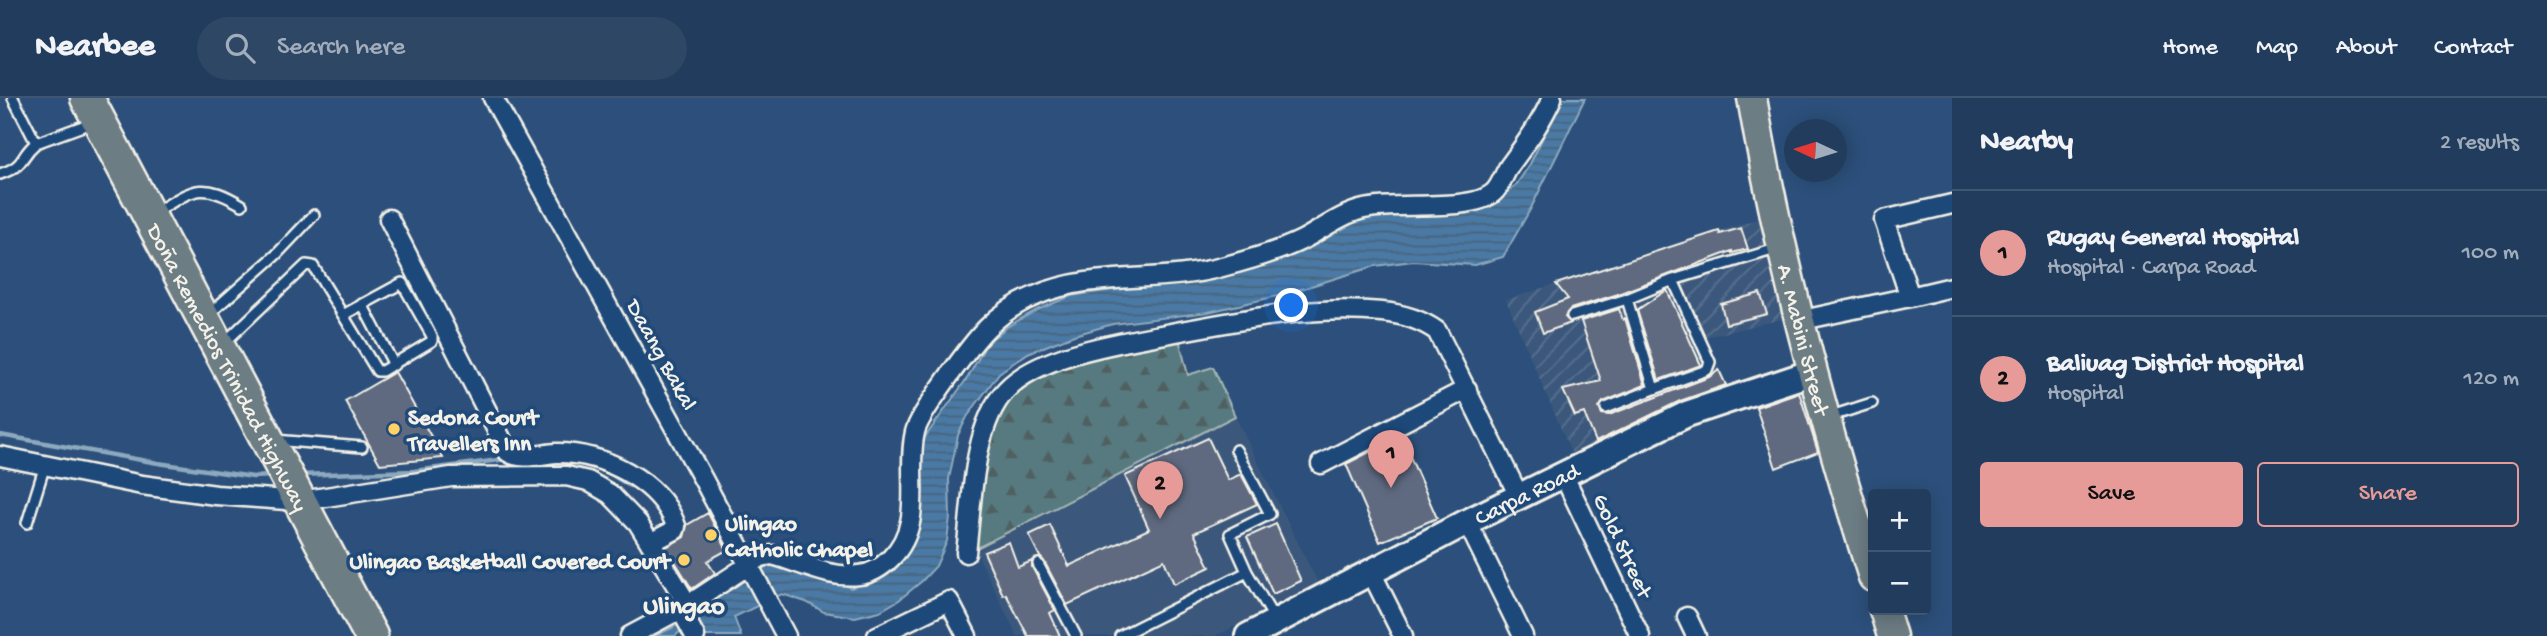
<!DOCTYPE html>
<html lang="en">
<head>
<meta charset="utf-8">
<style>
  body { margin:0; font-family:"Gochi Hand",sans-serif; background:#2d4765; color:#f1f3f6 }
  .controls { position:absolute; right:21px; bottom:21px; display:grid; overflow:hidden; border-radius:7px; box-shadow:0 4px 18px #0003 }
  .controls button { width:63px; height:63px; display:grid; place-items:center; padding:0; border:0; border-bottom:2px solid #3e5672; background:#213c5c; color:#f1f3f6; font:35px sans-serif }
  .compass { position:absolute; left:1784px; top:21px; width:63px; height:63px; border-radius:50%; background:#213c5c; box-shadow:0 4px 18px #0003; rotate:274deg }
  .you { position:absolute; left:1292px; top:208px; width:24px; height:24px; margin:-18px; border:5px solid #fff; border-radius:50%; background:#1a73e8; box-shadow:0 0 0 10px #1a73e833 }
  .badge { display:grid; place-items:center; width:46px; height:46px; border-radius:50%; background:#e69b98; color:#111; font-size:23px; font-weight:700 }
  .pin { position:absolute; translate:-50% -58px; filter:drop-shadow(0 2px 4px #0008) }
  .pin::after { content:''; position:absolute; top:37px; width:24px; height:21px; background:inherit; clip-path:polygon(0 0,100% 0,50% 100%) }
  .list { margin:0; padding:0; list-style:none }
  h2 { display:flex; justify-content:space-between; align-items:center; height:91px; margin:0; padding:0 28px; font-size:30px }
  h2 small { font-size:23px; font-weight:400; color:#a2adbb }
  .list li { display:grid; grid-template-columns:46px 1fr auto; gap:21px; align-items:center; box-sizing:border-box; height:126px; padding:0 28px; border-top:2px solid #3e5672 }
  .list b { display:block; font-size:26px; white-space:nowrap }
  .list p { margin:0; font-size:23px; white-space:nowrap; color:#a2adbb }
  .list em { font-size:23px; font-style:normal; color:#a2adbb }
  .actions { display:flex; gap:14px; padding:21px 28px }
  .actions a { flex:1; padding:16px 0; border:2px solid #e69b98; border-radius:7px; text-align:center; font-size:24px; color:#e69b98 }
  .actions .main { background:#e69b98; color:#111 }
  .icon { flex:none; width:38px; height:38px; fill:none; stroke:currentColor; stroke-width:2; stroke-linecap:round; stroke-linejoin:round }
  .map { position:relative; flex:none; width:1952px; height:538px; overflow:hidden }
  header { display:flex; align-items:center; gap:42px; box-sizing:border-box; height:98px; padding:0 35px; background:#213c5c; border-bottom:2px solid #3e5672 }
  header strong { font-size:33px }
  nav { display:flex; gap:38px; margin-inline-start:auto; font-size:24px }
  .search { width:490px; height:63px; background:#2d4765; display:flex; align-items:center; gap:18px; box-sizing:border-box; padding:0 24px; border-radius:38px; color:#a2adbb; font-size:26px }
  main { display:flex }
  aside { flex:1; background:#213c5c }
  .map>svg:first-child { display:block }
  .built { fill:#3b587c }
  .industrial { fill:url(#industrial-furrows) }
  .forest { fill:url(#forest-firs); stroke:#a6b6b4; stroke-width:2 }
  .water { fill:url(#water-rules); stroke:#8da9bf; stroke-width:2 }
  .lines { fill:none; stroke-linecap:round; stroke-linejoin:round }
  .stream { stroke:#8da9bf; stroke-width:4.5 }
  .building { fill:#5f6a80; stroke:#f4f1e8; stroke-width:2 }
  .lane-casing { stroke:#f4f1e8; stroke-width:14 }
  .street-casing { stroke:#f4f1e8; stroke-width:23 }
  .secondary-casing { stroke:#f4f1e8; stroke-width:30 }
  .primary-casing { stroke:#f4f1e8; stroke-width:33 }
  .highway-casing { stroke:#f4f1e8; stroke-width:37 }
  .lane { stroke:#1f4a7a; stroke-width:9 }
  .street { stroke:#1f4a7a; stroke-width:18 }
  .secondary { stroke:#1f4a7a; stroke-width:24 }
  .primary { stroke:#6d7d84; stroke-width:28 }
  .highway { stroke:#6d7d84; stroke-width:32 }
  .poi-dot { fill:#ffd166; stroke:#1f4a7a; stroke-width:2.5 }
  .labels { text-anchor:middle; stroke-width:7; stroke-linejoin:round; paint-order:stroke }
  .street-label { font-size:23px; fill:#f4f1e8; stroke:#1f4a7a }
  .poi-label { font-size:23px; font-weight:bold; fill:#f4f1e8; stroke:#1f4a7a; text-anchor:start }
  .quarter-label { font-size:26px; font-weight:bold; fill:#f4f1e8; stroke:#1f4a7a }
</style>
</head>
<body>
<header>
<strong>Nearbee</strong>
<div class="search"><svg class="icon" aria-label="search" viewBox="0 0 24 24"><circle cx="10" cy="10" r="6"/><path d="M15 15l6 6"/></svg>Search here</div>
<nav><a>Home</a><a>Map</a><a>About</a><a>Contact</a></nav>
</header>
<main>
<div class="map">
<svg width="1952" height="538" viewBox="0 0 1952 538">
  <defs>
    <pattern id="industrial-furrows" width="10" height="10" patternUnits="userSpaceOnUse" patternTransform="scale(1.75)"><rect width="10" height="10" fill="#3b587c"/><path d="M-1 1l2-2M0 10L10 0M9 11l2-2" fill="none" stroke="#58708f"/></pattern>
    <pattern id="forest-firs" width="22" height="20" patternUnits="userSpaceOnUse" patternTransform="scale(1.75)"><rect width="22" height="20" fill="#577a7f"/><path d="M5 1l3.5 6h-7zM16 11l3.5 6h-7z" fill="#506162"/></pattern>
    <pattern id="water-rules" width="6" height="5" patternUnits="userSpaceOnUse" patternTransform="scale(1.75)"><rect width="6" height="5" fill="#4879a4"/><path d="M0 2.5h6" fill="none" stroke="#48637a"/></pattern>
  </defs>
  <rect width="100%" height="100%" fill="#2c507b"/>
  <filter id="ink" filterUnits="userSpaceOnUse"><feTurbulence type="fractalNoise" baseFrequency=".0143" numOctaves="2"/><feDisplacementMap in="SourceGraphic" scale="14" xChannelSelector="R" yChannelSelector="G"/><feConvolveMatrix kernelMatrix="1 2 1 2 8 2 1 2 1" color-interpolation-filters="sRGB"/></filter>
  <g filter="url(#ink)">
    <path class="built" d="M1235 318 1319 487 1215 538H1017L975 451Z"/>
    <path class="industrial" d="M1760 120 1787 220 1706 239 1728 292 1573 359 1506 202Z"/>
    <path class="forest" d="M1178 237 1188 277 1213 269 1235 318 975 451 971 390 1001 299 1058 270 1124 244Z"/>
    <path class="water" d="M1562 0H1585L1531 110 1503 159 1475 167 1413 163 1375 168 1282 197 1208 214 1113 226 1074 237 1028 255 999 275 967 319 958 337 949 381 950 419 947 443 936 468 922 483 899 502 880 513 855 519 824 514 806 504 782 496 734 519 741 538H701L696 529 681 533 675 538H655L691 521 708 504 765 467 777 465 796 469 851 490 881 479 911 450 921 425 919 396 923 342 968 279 987 245 1008 228 1037 212 1071 198 1242 173 1272 165 1353 123 1368 118 1471 113 1502 98 1516 87 1530 66Z"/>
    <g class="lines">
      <path class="stream" d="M0 337 158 365 253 379 273 378
        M604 372 630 388
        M299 377 414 373 507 361"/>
    </g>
    <path class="building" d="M1741 130 1748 151 1732 155V153L1615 197 1570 211 1565 219 1571 225 1543 235 1535 214 1568 201 1556 186 1719 133 1720 136Z
      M1667 192 1701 267 1659 282 1637 212Z
      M1760 195 1767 216 1726 226 1721 206Z
      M1619 211 1623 222 1625 220 1645 287 1603 304 1599 310 1602 316 1609 317 1709 279 1719 272 1726 287 1680 303 1596 344 1584 315 1575 318 1563 292 1601 283 1581 223Z
      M395 274 443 360 380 366 345 303Z
      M1799 294 1818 354 1776 370 1756 309Z
      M1401 338 1437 420 1380 444 1346 366Z
      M1208 340 1228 382 1241 376 1257 406 1194 435 1210 469 1174 486 1164 462 1067 507 1044 463 1040 459 1029 437 1050 427 1069 468 1149 431 1125 378Z
      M708 415 727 452 707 463 715 475 692 491 666 449 684 439 687 427Z
      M1276 426 1301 483 1273 496 1247 439Z
      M1009 444 1018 469 1032 463V469L1055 512 1050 515 1060 538H1028L1006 496 1003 497 984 454Z"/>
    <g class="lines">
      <g class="lane-casing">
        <path id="lane" d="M13 0 36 45
          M0 76C27 67 18 60 36 45L94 24
          M154 115C193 92 200 82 242 107
          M362 206 394 267
          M208 217 276 157 314 117
          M1572 218 1627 201 1673 182 1779 150
          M223 246 306 167 313 168 377 273H382L432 243V238L402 185 343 217
          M1654 291 1707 272 1710 264 1673 182
          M1606 310 1654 291 1627 201
          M1828 319 1872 305
          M274 342 362 349
          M1236 352 1270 416 1230 436 1247 474 1275 522
          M27 425 45 367
          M1038 466 1076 538
          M1120 538 1247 474"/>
      </g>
      <g class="street-casing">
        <path id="street" d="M493 0 703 381 786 538
          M1952 106 1884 122 1910 199 1952 189
          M389 121 508 354C522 363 541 356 556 355 602 354 661 383 676 428L675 432 650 445
          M1798 223 1910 199
          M0 358 142 387 216 397 301 403 451 379 566 378 588 383 610 396 638 425 688 507 682 514 695 538
          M1321 366 1467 291
          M1563 376 1640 538
          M1467 424 1523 538
          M966 455C972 408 972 328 1006 292 1039 256 1124 244 1171 235 1241 222 1310 207 1382 214 1402 216 1420 221 1437 233L1519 398
          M1371 474 1403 538
          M1687 519 1696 538
          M630 538 688 507 761 459 772 457C800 464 829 481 859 477 872 476 882 469 891 460 926 425 905 377 915 334 919 316 972 245 987 230 1001 216 1017 205 1035 198 1094 172 1161 186 1222 169 1245 163 1282 152 1302 142 1323 131 1341 116 1364 111 1395 103 1472 115 1494 94 1501 88 1504 75 1510 67 1526 45 1541 25 1552 0
          M877 538 949 503 967 538"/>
      </g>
      <g class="secondary-casing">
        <g id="secondary">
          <path id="s1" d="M1248 538 1467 424 1687 316 1813 274"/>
        </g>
      </g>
      <g class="primary-casing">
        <g id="primary">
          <path id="s2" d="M1752 0C1780 163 1823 322 1873 479"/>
          <path d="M1884 512 1892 538"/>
        </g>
      </g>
      <g class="highway-casing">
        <g id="highway">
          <path id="s3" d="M87 0 371 538"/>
        </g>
      </g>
      <use href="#lane" class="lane"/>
      <use href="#street" class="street"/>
      <use href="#secondary" class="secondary"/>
      <use href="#primary" class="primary"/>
      <use href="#highway" class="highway"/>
    </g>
  </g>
  <g class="poi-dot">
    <circle cx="394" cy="331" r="7"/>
    <circle cx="711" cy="437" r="7"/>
    <circle cx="684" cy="462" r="7"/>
  </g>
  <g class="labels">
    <g class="street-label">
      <text dy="8" stroke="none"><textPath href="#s2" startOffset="247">A. Mabini Street</textPath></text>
      <text transform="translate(663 256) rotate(61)" y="8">Daang Bakal</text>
      <text dy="8" stroke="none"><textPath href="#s3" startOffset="304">Doña Remedios Trinidad Highway</textPath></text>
      <text dy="8" stroke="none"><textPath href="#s1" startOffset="313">Carpa Road</textPath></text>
      <text transform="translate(1624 447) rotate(65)" y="8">Gold Street</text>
    </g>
    <g class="poi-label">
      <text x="408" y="326">Sedona Court<tspan x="408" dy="26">Travellers Inn</tspan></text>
      <text x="725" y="432">Ulingao<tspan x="725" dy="26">Catholic Chapel</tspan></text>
      <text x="670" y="470" text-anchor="end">Ulingao Basketball Covered Court</text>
    </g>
    <g class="quarter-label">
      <text x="684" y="515">Ulingao</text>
    </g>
  </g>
</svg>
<div class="controls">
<button>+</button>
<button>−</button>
</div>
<svg class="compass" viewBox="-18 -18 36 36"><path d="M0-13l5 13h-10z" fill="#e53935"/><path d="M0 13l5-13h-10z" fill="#a2adbb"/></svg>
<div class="you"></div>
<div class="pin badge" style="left:1391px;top:390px">1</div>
<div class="pin badge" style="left:1160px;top:421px">2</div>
</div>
<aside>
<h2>Nearby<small>2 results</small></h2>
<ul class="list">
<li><span class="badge">1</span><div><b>Rugay General Hospital</b><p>Hospital · Carpa Road</p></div><em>100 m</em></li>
<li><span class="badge">2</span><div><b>Baliuag District Hospital</b><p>Hospital</p></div><em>120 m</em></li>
</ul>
<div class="actions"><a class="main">Save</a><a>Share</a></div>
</aside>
</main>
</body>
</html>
